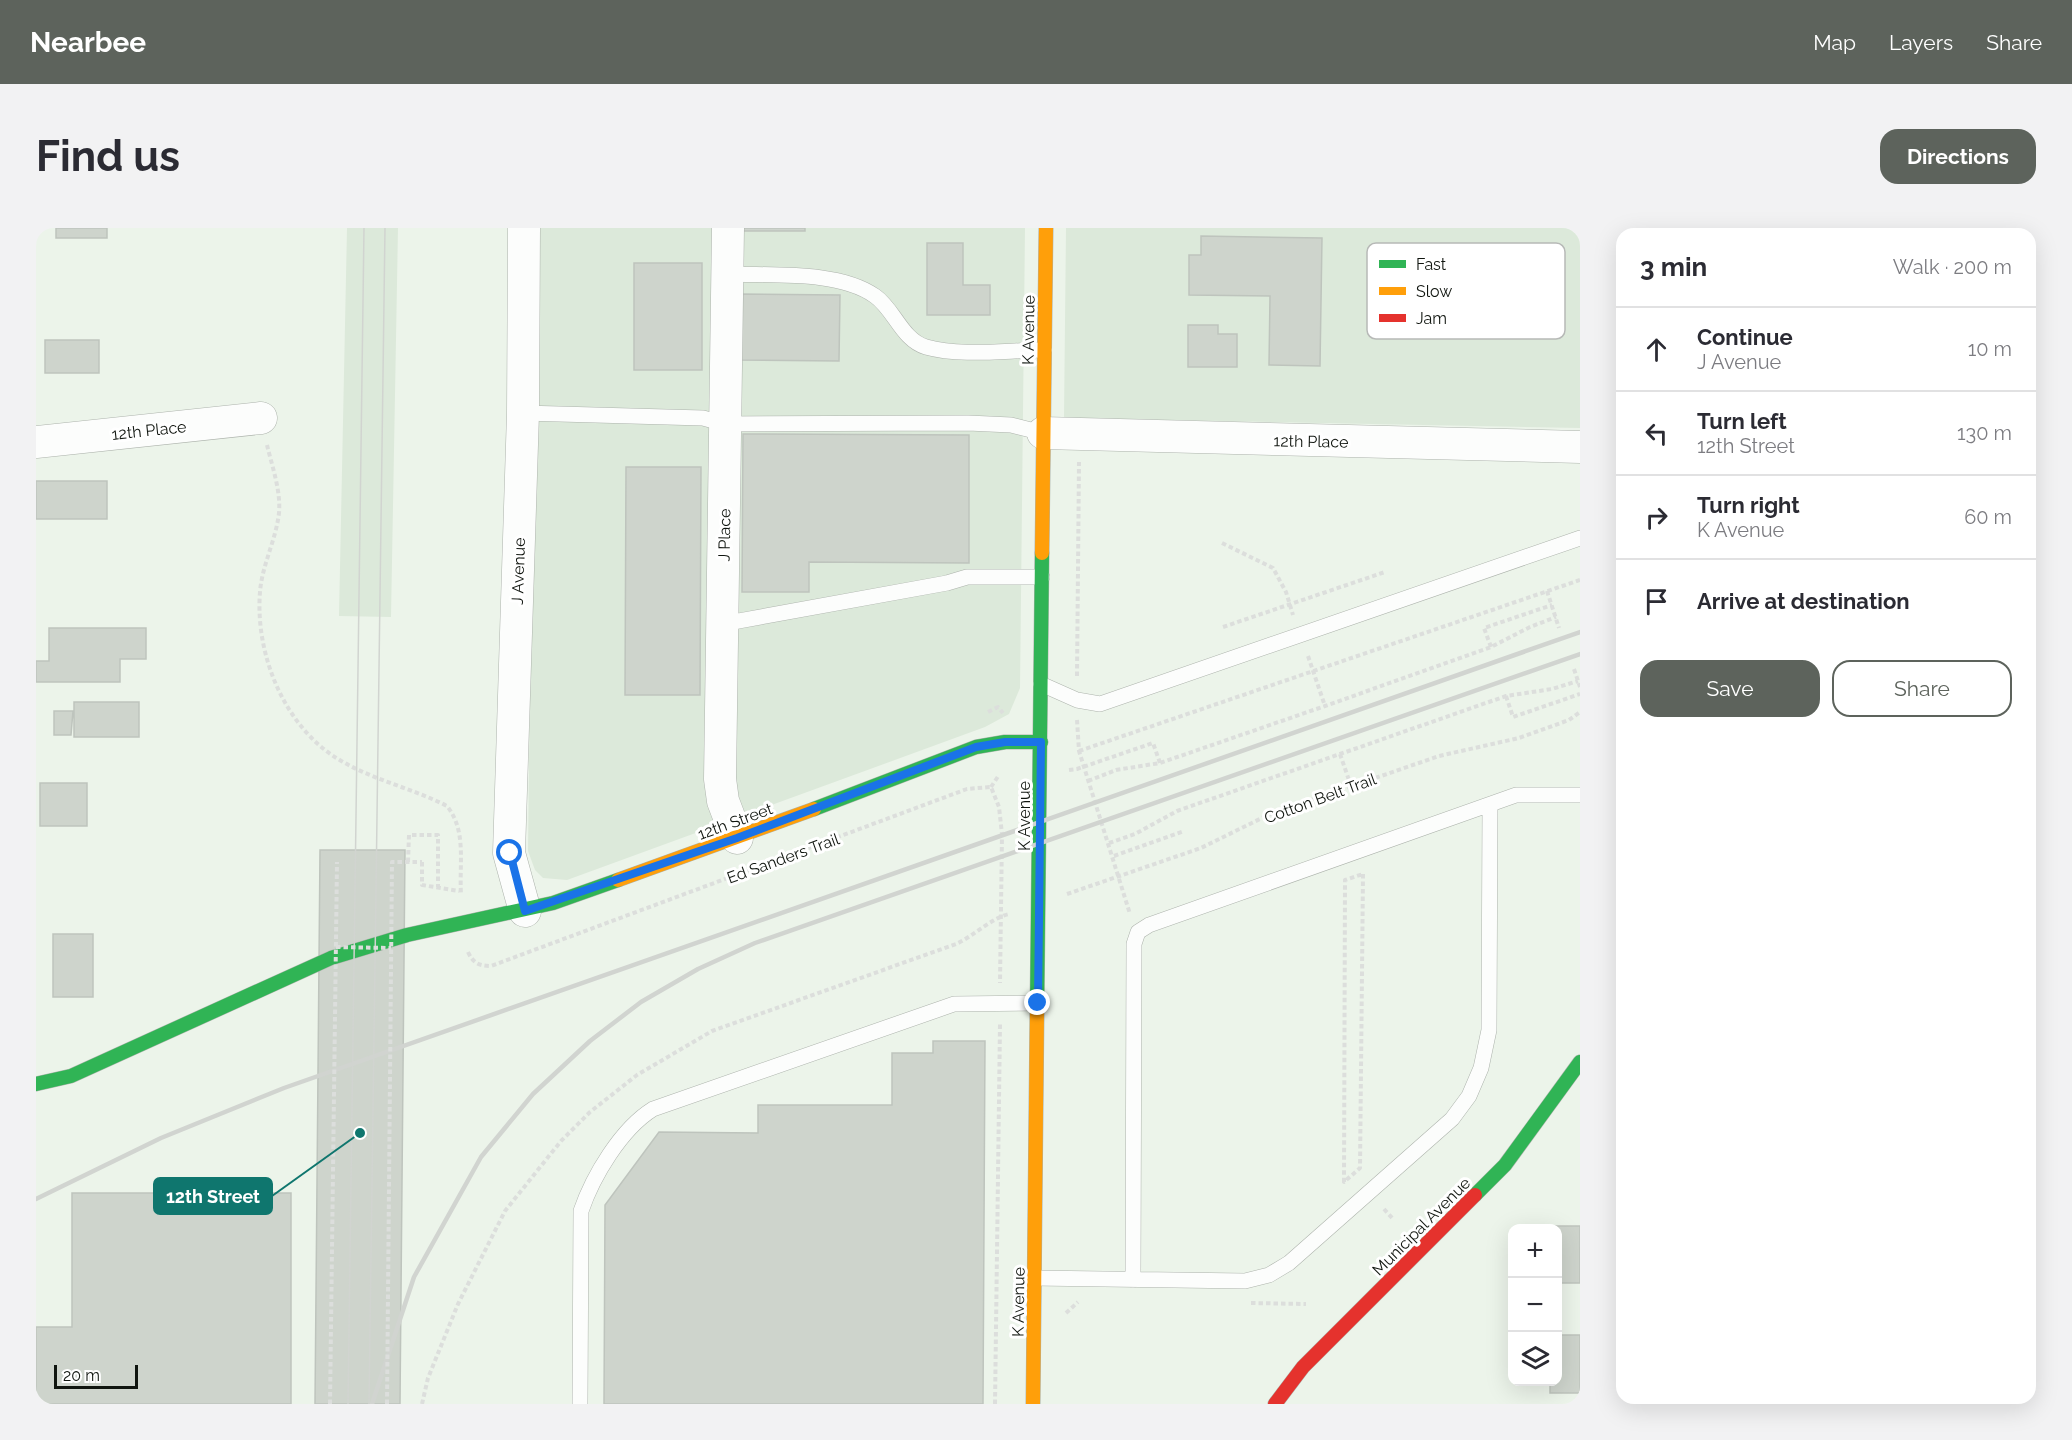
<!DOCTYPE html>
<html lang="en">
<head>
<meta charset="utf-8">
<style>
  body { margin:0; font-family:Raleway,sans-serif; background:#f2f2f3; color:#2b2b33 }
  .controls { position:absolute; right:18px; bottom:18px; display:grid; overflow:hidden; border-radius:12px; box-shadow:0 6px 24px #0002 }
  .controls button { width:54px; height:54px; display:grid; place-items:center; padding:0; border:0; border-bottom:2px solid #e1e1e2; background:#fff; color:#2b2b33; font:30px sans-serif }
  .scale { position:absolute; left:18px; bottom:15px; width:84px; box-sizing:border-box; padding-left:6px; border:3px solid #10150f; border-top:0; font-size:16px; line-height:21px; white-space:nowrap; color:#10150f; -webkit-text-stroke:4px #fff; paint-order:stroke }
  .stop { position:absolute; width:18px; height:18px; margin:-14px; border:4px solid #1a73e8; border-radius:50%; background:#fff }
  .stop.end { background:#1a73e8; border-color:#fff; box-shadow:0 2px 6px #0008 }
  .list { margin:0; padding:0; list-style:none }
  h2 { display:flex; justify-content:space-between; align-items:center; height:78px; margin:0; padding:0 24px; font-size:26px }
  h2 small { font-size:20px; font-weight:400; color:#7c7c81 }
  .list li { display:grid; grid-template-columns:39px 1fr auto; gap:18px; align-items:center; box-sizing:border-box; height:84px; padding:0 24px; border-top:2px solid #e1e1e2 }
  .list b { display:block; font-size:22px; white-space:nowrap }
  .list p { margin:0; font-size:20px; white-space:nowrap; color:#7c7c81 }
  .list em { font-size:20px; font-style:normal; color:#7c7c81 }
  .actions { display:flex; gap:12px; padding:18px 24px }
  .actions a { flex:1; padding:14px 0; border:2px solid #5d635c; border-radius:18px; text-align:center; font-size:21px; color:#5d635c }
  .actions .main { background:#5d635c; color:#fff }
  .icon { flex:none; width:33px; height:33px; fill:none; stroke:currentColor; stroke-width:2; stroke-linecap:round; stroke-linejoin:round }
  .map { position:relative; flex:none; width:1544px; height:1176px; overflow:hidden; border-radius:18px }
  header { display:flex; align-items:center; gap:36px; box-sizing:border-box; height:84px; padding:0 30px; background:#5d635c; color:#fff }
  header strong { font-size:28px }
  nav { display:flex; gap:33px; margin-inline-start:auto; font-size:21px }
  .intro { display:flex; align-items:center; justify-content:space-between; box-sizing:border-box; height:144px; padding:0 36px }
  h1 { margin:0; font-size:42px }
  .button { padding:15px 27px; border-radius:18px; background:#5d635c; color:#fff; font-size:21px; font-weight:700 }
  main { display:flex; gap:36px; padding:0 36px }
  aside { flex:1; background:#fff; border-radius:18px; box-shadow:0 6px 24px #0002 }
  .map>svg:first-child { display:block }
  .built { fill:#dce9da }
  .building { fill:#ced4cc; stroke:#bec4bd; stroke-width:1.5 }
  .lines { fill:none; stroke-linecap:round; stroke-linejoin:round }
  .lane-casing { stroke:#adb3ac; stroke-width:16 }
  .street-casing { stroke:#adb3ac; stroke-width:33 }
  .fast-casing { stroke:#adb3ac; stroke-width:15 }
  .slow-casing { stroke:#adb3ac; stroke-width:15 }
  .jam-casing { stroke:#adb3ac; stroke-width:15 }
  .path { stroke:#dcdedc; stroke-width:4; stroke-dasharray:4.5 3; stroke-linecap:butt }
  .lane { stroke:#fcfdfc; stroke-width:15 }
  .street { stroke:#fcfdfc; stroke-width:32 }
  .fast { stroke:#30b455; stroke-width:14 }
  .slow { stroke:#ff9f0a; stroke-width:14 }
  .jam { stroke:#e5322d; stroke-width:14 }
  .tram { stroke:#d1d4d0; stroke-width:1.5 }
  .rail { stroke:#d1d4d0; stroke-width:4.5 }
  .path-bridge { stroke:#dcdedc; stroke-width:4; stroke-dasharray:4.5 3; stroke-linecap:butt }
  .route { stroke:#1a73e8; stroke-width:8 }
  .labels { text-anchor:middle; stroke-width:6; stroke-linejoin:round; paint-order:stroke }
  .street-label { font-size:16px; fill:#10150f; stroke:#fff }
  .key { fill:#fff; stroke:#b7b9b7; stroke-width:1.5 }
  .key-label { font-size:16px; fill:#10150f }
  .leader { fill:none; stroke:#0f766e; stroke-width:2 }
  .callout-dot { fill:#0f766e; stroke:#fff; stroke-width:2 }
  .callout { fill:#0f766e; stroke:#0f766e; stroke-width:2 }
  .callout-label { font-size:18px; text-anchor:middle; font-weight:bold; fill:#fff }
</style>
</head>
<body>
<header>
<strong>Nearbee</strong>
<nav><a>Map</a><a>Layers</a><a>Share</a></nav>
</header>
<div class="intro"><h1>Find us</h1><a class="button">Directions</a></div>
<main>
<div class="map">
<svg width="1544" height="1176" viewBox="0 0 1544 1176">
  <rect width="100%" height="100%" fill="#ecf4ea"/>
  <path class="built" d="M311 0H362L355 389 303 388Z
    M499 0H989L984 460 973 486 949 499 531 652 507 650 499 642 492 623Z
    M1030 0H1544V200L1028 190Z"/>
  <path class="building" d="M20 0H71V10H20Z
    M705 0H769V3H705Z
    M1165 8 1286 10 1284 138 1233 137 1234 68 1153 67V27H1165Z
    M891 15H927V57H954V87H891Z
    M598 35H666V142H598Z
    M704 66 804 67 803 133 704 132Z
    M1152 97H1182V106H1201V139H1152Z
    M9 112H63V145H9Z
    M707 206 933 207V335L773 334V364H706Z
    M590 239H665L664 467H589Z
    M0 253H71V291H0Z
    M13 400H110V431H84V454H0V433H13Z
    M38 474H103V509H38Z
    M18 483H37L35 507H18Z
    M4 555H51V598H4Z
    M284 622H369L364 1176H279Z
    M17 706H57V769H17Z
    M897 813H949L947 1176H568L569 977 623 904 722 905V877H856V825H897Z
    M36 965H255V1176H0V1099H36Z
    M1518 998H1544V1055H1522V1000Z
    M1522 1107H1544V1165H1514V1154H1522Z"/>
  <g class="lines">
    <g class="lane-casing">
      <path id="lane" d="M691 46C735 48 802 42 839 68 858 81 866 112 890 119 926 129 971 122 1008 122
        M487 185 667 190 689 196 932 195 975 197 1007 205
        M686 396 911 355 931 349H1006
        M1005 456 1041 472 1064 476 1544 310
        M998 1050 1209 1053 1233 1047 1253 1035 1416 891 1433 868 1445 840 1453 802 1454 577
        M1097 1052 1098 716 1102 704 1113 697 1480 567H1544
        M544 1176 545 983C557 948 585 901 617 881L918 776 1002 775"/>
    </g>
    <g class="street-casing">
      <path id="street" d="M488 0 487 185 473 625 489 683
        M692 0 684 551 687 573 701 610
        M1007 205 1544 219
        M0 214 225 190"/>
    </g>
    <g class="fast-casing">
      <path id="fast" d="M778 581 940 519 969 514H1005
        M1001 782 1006 325
        M0 856 35 848 295 730 371 707 517 675 582 652
        M1439 967 1469 937 1544 834"/>
    </g>
    <g class="slow-casing">
      <path id="slow" d="M1006 325 1010 0
        M582 652 778 581
        M997 1176 1001 782"/>
    </g>
    <g class="jam-casing">
      <path id="jam" d="M1239 1176 1267 1139 1439 967"/>
    </g>
    <path class="path" d="M231 217C236 238 245 263 243 285 240 312 226 337 224 364 219 426 248 498 302 531 336 552 376 560 411 578 431 603 423 636 425 666
      M1186 315 1237 340 1250 364 1257 387
      M1511 363 1523 400
      M1187 399 1349 344
      M1455 419 1448 400 1516 377
      M1272 428 1289 478
      M1538 441 1544 459
      M1041 448 1043 234
      M1470 468 1477 489 1544 466
      M952 484 962 479 967 485
      M1041 492 1043 523 1094 686
      M1043 523 1544 352
      M1304 526 1315 558
      M1033 542 1041 541 1117 515 1124 535
      M1052 553 1080 542 1124 535 1289 478 1455 419 1494 399 1520 389
      M955 559 963 547
      M1073 615 1099 606 1141 583 1470 468 1516 461 1542 453
      M1078 628 1148 603
      M372 634 373 607H402V659
      M386 634V657L423 663
      M1327 646 1324 940 1308 954 1309 652Z
      M1031 666 1165 620 1232 587 1403 528 1483 510 1533 492 1544 484
      M432 724C437 735 443 738 455 738L931 561 955 559 963 579 966 606 964 755
      M1348 981 1357 991
      M1215 1075 1270 1076
      M1030 1085 1042 1074
      M386 1176 392 1150 422 1076 469 983 525 913 554 884 601 847 676 803 920 716C938 708 955 690 973 686
      M959 1176 964 796"/>
    <use href="#lane" class="lane"/>
    <use href="#street" class="street"/>
    <use href="#fast" class="fast"/>
    <use href="#slow" class="slow"/>
    <use href="#jam" class="jam"/>
    <path class="tram" d="M312 1176 328 0
      M333 1176 349 0"/>
    <path class="rail" d="M0 971 125 910 248 860 1544 404
      M336 1176 378 1049 445 929 497 866 554 813 605 774 662 741 719 715 1544 426"/>
    <path class="path-bridge" d="M300 719 355 720
      M294 1176 301 634
      M351 1176 356 634H386"/>
  </g>
  <g class="lines">
    <path class="route" d="M474 625 489 683 701 610 940 519 969 514H1005L1002 775"/>
  </g>
  <g class="labels">
    <g class="street-label">
      <text transform="translate(992 102) rotate(-89)" y="6">K Avenue</text>
      <text transform="translate(113 202) rotate(-6)" y="6">12th Place</text>
      <text transform="translate(1275 213) rotate(1)" y="6">12th Place</text>
      <text transform="translate(688 307) rotate(-89)" y="6">J Place</text>
      <text transform="translate(482 343) rotate(-88)" y="6">J Avenue</text>
      <text transform="translate(1284 570) rotate(-20)" y="6">Cotton Belt Trail</text>
      <text transform="translate(988 588) rotate(-90)" y="6">K Avenue</text>
      <text transform="translate(699 593) rotate(-20)" y="6">12th Street</text>
      <text transform="translate(747 630) rotate(-20)" y="6">Ed Sanders Trail</text>
      <text transform="translate(1385 998) rotate(-45)" y="6">Municipal Avenue</text>
      <text transform="translate(982 1074) rotate(-89)" y="6">K Avenue</text>
    </g>
  </g>
  <rect x="1331" y="15" width="198" height="96" rx="9" class="key"/>
  <rect x="1343" y="32" width="27" height="8" fill="#30b455"/>
  <rect x="1343" y="59" width="27" height="8" fill="#ff9f0a"/>
  <rect x="1343" y="86" width="27" height="8" fill="#e5322d"/>
  <g class="key-label">
    <text x="1380" y="42">Fast</text>
    <text x="1380" y="69">Slow</text>
    <text x="1380" y="96">Jam</text>
  </g>
  <path class="leader" d="M324 905L236 968"/>
  <circle class="callout-dot" cx="324" cy="905" r="6"/>
  <rect class="callout" x="118" y="950" width="118" height="36" rx="6"/>
  <g class="callout-label">
    <text x="177" y="975">12th Street</text>
  </g>
</svg>
<div class="controls">
<button>+</button>
<button>−</button>
<button><svg class="icon" aria-label="layers" viewBox="0 0 24 24"><path d="M12 4l9 5-9 5-9-5zM3 14l9 5 9-5"/></svg></button>
</div>
<div class="scale">20 m</div>
<div class="stop" style="left:474px;top:625px"></div>
<div class="stop end" style="left:1002px;top:775px"></div>
</div>
<aside>
<h2>3 min<small>Walk · 200 m</small></h2>
<ul class="list">
<li><svg class="icon" aria-label="ahead" viewBox="0 0 24 24"><path d="M12 20V5M6 11l6-6 6 6"/></svg><div><b>Continue</b><p>J Avenue</p></div><em>10 m</em></li>
<li><svg class="icon" aria-label="left" viewBox="0 0 24 24"><path d="M17 20v-9H6M10 6l-5 5 5 5"/></svg><div><b>Turn left</b><p>12th Street</p></div><em>130 m</em></li>
<li><svg class="icon" aria-label="right" viewBox="0 0 24 24"><path d="M7 20v-9h11M14 6l5 5-5 5"/></svg><div><b>Turn right</b><p>K Avenue</p></div><em>60 m</em></li>
<li><svg class="icon" aria-label="arrive" viewBox="0 0 24 24"><path d="M6 21V4h12l-3 4 3 4H6"/></svg><div><b>Arrive at destination</b></div></li>
</ul>
<div class="actions"><a class="main">Save</a><a>Share</a></div>
</aside>
</main>
</body>
</html>
